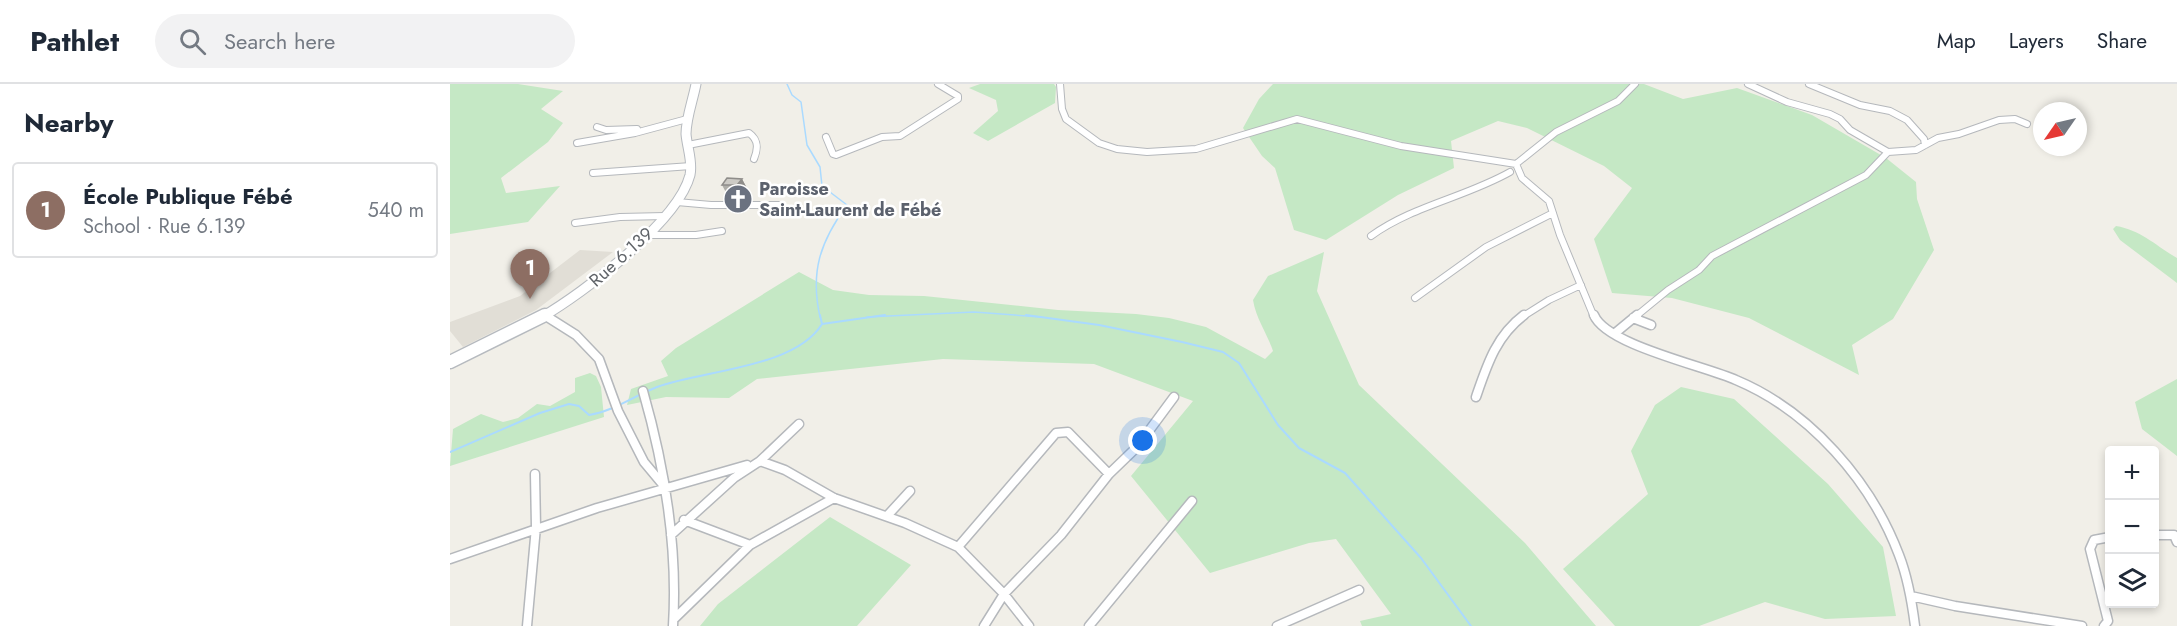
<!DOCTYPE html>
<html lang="en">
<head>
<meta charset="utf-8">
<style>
  body { margin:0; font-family:Jost,sans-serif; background:#f2f2f3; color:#1f2937 }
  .controls { position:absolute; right:18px; bottom:18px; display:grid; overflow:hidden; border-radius:6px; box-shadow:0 3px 9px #0003 }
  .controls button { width:54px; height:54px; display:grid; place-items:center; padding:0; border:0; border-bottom:2px solid #e0e1e3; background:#fff; color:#1f2937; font:30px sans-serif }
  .compass { position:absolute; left:1583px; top:18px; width:54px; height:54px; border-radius:50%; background:#fff; box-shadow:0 3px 9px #0003; rotate:236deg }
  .you { position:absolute; left:693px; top:357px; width:21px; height:21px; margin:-15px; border:4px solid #fff; border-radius:50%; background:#1a73e8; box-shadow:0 0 0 9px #1a73e833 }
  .badge { display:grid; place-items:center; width:39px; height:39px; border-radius:50%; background:#0f766e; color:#fff; font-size:20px; font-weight:700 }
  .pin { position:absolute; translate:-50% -50px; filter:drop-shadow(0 2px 3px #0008) }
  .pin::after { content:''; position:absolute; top:32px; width:21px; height:18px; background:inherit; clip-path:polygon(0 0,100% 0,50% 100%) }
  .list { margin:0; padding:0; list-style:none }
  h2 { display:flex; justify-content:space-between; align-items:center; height:78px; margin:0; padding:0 24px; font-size:26px }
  h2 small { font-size:20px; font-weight:400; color:#747a83 }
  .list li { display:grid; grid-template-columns:39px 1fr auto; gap:18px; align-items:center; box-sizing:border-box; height:96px; margin:0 12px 12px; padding:0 12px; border:2px solid #e0e1e3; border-radius:6px }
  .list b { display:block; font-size:22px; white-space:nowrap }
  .list p { margin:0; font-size:20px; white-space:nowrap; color:#747a83 }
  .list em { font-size:20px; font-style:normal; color:#747a83 }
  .icon { flex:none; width:33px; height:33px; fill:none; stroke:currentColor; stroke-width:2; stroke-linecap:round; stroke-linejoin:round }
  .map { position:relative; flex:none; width:1727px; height:542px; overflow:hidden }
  header { display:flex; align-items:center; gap:36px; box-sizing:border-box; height:84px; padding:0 30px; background:#fff; border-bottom:2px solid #e0e1e3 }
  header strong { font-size:28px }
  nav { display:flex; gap:33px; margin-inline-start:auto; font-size:21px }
  .search { width:420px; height:54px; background:#f2f2f3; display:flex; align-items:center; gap:15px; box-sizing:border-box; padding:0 21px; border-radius:33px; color:#747a83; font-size:22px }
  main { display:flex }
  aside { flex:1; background:#fff }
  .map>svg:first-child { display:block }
  .education { fill:#e1ded6 }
  .green { fill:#c5e8c5 }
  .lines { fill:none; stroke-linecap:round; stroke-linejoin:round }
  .stream-far1 { stroke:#aadaff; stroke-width:1.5 }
  .stream { stroke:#aadaff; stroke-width:2 }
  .street-far1-casing { stroke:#b5b8bc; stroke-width:8 }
  .street-casing { stroke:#b5b8bc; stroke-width:11 }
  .secondary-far1-casing { stroke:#b6babf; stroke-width:11 }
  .secondary-casing { stroke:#b6babf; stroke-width:15 }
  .street-far1 { stroke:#fff; stroke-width:6 }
  .street { stroke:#fff; stroke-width:8 }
  .secondary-far1 { stroke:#fff; stroke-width:9 }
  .secondary { stroke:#fff; stroke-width:12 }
  .wall { fill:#afaea9 }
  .shaded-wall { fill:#8f8d8a }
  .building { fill:#cccac5; stroke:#8f8d8a; stroke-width:1.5 }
  .labels { text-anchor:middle; stroke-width:5; stroke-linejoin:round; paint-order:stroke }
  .worship-label { font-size:18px; font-weight:bold; fill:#5b616d; stroke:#fff; text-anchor:start }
  .street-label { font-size:18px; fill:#5f6368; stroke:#fff }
</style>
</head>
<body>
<header>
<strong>Pathlet</strong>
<div class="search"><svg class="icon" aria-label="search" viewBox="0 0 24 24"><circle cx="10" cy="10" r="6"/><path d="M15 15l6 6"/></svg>Search here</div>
<nav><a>Map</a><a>Layers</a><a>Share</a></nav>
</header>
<main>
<aside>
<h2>Nearby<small></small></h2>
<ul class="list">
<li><span class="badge" style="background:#8d6e63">1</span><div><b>École Publique Fébé</b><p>School · Rue 6.139</p></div><em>540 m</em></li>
</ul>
</aside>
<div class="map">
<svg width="1727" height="542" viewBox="0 0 1727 542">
  <rect width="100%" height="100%" fill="#f1efe8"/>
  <path class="education" d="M130 166 163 168 86 226 13 263 0 247V238L70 212Z"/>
  <path class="green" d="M0 0H68L113 7 91 25 113 39 98 58 51 94 56 109 110 102 78 138 0 150Z
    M530 0H604L606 3 605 19 538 57 523 49 548 27 546 16 519 4Z
    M823 0H1194L1233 15 1287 4 1362 31 1436 74 1466 98 1467 115 1484 166 1443 235 1402 261 1409 291 1299 234 1222 214 1162 209 1144 155 1182 104 1154 82 1077 44 1048 37 1001 57 1004 84 948 111 876 156 844 146 825 84 812 72 793 44 809 15Z
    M1666 142C1691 146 1706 162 1727 174V199L1670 156 1663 145Z
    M874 168 867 207 909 301 1075 459 1146 542H912L910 537 941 530 886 455 859 459 760 489 681 392 743 317 644 280 493 275 307 295 279 314 216 313 177 321 181 305 218 292 211 277 226 264 349 188 383 206 419 211 474 212 608 226 686 230 719 234 756 243 815 275 823 267C817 249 806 235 803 216L818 192Z
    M140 289 146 292 151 303 154 333 0 382 3 345 31 330 53 338 68 334 87 320 100 322 125 308V294Z
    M1727 295V372L1692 345 1685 318Z
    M1231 303 1284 315 1378 400 1433 463 1446 532 1375 535 1315 518 1249 542H1165L1113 485 1198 410 1181 367 1205 321Z
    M380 433 461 481 407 542H250L268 520Z"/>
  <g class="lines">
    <path class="stream-far1" d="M337 0 342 11 351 18 357 61 370 83 372 102 397 121C370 158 360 188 370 233
      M417 233 524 228 591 233"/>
    <path class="stream" d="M576 231 649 241 732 258 773 268 789 279 828 341 849 364 895 389 971 474 1021 542
      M372 240 435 231
      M0 368 90 329 119 320 129 322 139 331C164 327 184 312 207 303 254 286 345 284 372 240L370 231"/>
    <g class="street-far1-casing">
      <path id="street-far1" d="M610 0 612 25 616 35 649 59 667 65 697 68 746 65 847 35 951 62 1066 80
        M1298 0 1337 18 1380 30 1390 35 1400 46 1438 68 1466 66 1488 54 1509 50 1549 36 1565 35 1577 40
        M1359 0 1410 21 1440 27 1457 36 1474 55 1475 61
        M147 43 156 46 187 45
        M376 53 383 70 386 71 432 53 450 52 508 15V12L488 0
        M127 59 185 49 237 35
        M238 61 299 49C309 56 308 65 304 75
        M143 89 241 82
        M227 118 261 121H330
        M125 139 170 133 215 132
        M197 151H246L272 147
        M921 152C962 122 1016 113 1060 88
        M965 214 1036 163 1103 129
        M1072 233 1099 216 1131 201
        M1144 233 1110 151 1099 117 1072 94 1066 80 1106 48 1168 17 1185 0
        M1185 233 1218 206 1249 186 1262 172 1416 91 1438 68"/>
    </g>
    <g class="street-casing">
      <path id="street" d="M1144 231C1156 261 1255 282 1286 296 1360 327 1421 397 1449 471 1458 494 1462 518 1465 542
        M96 232 126 251 149 275 168 327 194 378 214 402
        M1183 234 1201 241
        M1164 250 1187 231
        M193 307C215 384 228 462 223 542
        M1026 313C1037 281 1046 252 1074 231
        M309 378 349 340
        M659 390 687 363 724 313
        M437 432 460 407
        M234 436 300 461 384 414
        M221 451 284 394 310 377 335 386 384 414 455 439 508 463 554 510 579 542
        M1704 451H1724L1727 458
        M508 463 606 349 618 348 659 390 611 451 554 510 534 542
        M0 475 147 424 297 381
        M1461 512 1505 522 1632 542
        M224 535 300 461
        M77 542 86 443 85 390
        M639 542 742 417
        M827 542 909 506
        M1654 542 1658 537 1640 465 1644 456 1660 453"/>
    </g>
    <g class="secondary-far1-casing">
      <path id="secondary-far1" d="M92 233C133 209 228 138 240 91 243 78 237 63 236 50 236 34 243 16 246 0"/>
    </g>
    <g class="secondary-casing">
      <path id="secondary" d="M0 278 95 231"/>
    </g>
    <use href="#street-far1" class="street-far1"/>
    <use href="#street" class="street"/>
    <use href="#secondary-far1" class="secondary-far1"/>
    <use href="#secondary" class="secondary"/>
  </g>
  <path class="wall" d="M292 95 300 110 295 116H280L272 101Z"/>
  <path class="shaded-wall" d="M292 95 300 110 295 116 287 101Z"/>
  <path class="building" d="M277 94 292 95 287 101H272Z"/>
  <defs>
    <g id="church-disc" transform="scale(1.5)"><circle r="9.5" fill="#6b7280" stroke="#fff"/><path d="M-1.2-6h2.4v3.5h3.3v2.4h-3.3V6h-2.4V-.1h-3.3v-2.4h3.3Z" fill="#fff"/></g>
  </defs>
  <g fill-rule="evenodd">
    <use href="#church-disc" x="288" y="115"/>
  </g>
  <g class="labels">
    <g class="worship-label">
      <text x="309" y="111">Paroisse<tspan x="309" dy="21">Saint-Laurent de Fébé</tspan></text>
    </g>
    <g class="street-label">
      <text transform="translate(171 173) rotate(-42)" y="6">Rue 6.139</text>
    </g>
  </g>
</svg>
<div class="controls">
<button>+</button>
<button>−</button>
<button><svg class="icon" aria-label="layers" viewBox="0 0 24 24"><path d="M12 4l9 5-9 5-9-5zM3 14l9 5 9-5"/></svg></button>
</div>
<svg class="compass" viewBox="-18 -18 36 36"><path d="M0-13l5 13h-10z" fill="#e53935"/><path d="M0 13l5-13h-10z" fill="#747a83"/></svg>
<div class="you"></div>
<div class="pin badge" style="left:80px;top:215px;background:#8d6e63">1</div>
</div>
</main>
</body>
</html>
